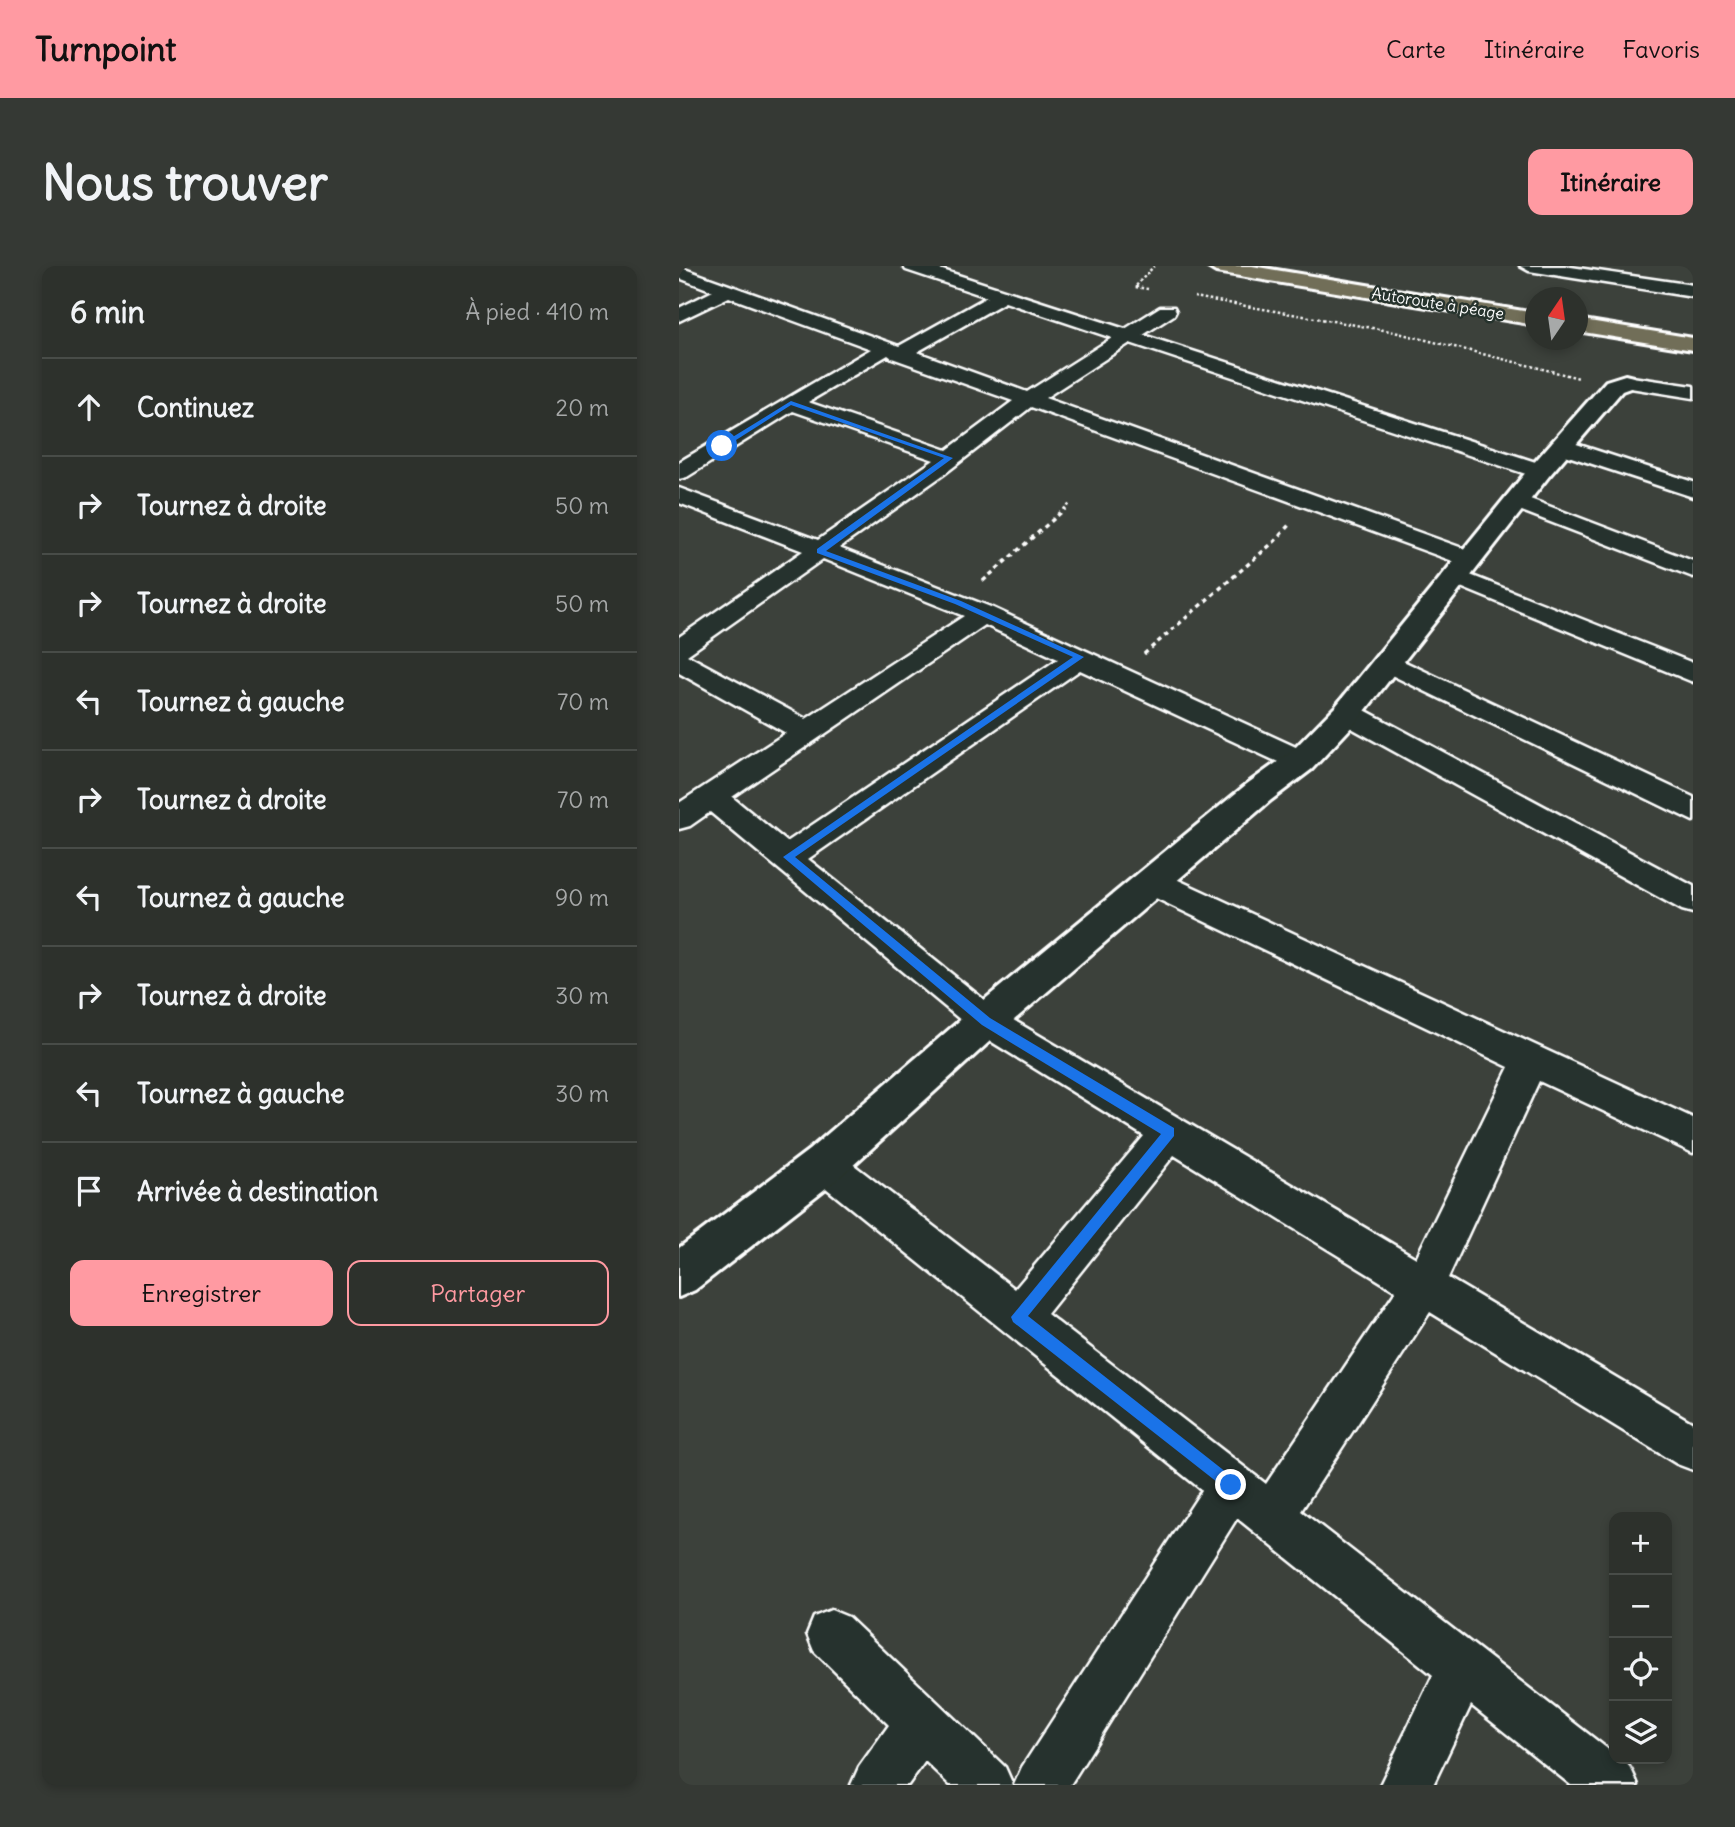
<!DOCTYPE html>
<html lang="fr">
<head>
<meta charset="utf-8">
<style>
  body { margin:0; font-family:Delius,sans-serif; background:#353934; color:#f1f3f6 }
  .controls { position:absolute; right:21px; bottom:21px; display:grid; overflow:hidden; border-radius:14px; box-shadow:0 4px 10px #0003 }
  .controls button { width:63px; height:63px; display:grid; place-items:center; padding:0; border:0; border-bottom:2px solid #484c48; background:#2d312c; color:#f1f3f6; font:35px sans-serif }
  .compass { position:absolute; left:846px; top:21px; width:63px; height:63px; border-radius:50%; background:#2d312c; box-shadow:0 4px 10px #0003; rotate:13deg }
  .stop { position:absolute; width:21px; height:21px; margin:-16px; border:5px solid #1a73e8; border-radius:50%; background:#fff }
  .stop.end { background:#1a73e8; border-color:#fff; box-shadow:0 2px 7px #0008 }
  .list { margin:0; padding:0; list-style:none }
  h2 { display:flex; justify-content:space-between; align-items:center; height:91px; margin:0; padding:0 28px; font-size:30px }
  h2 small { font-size:23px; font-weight:400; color:#a7a9a9 }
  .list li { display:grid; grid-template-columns:46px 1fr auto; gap:21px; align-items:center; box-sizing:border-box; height:98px; padding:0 28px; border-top:2px solid #484c48 }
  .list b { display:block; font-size:26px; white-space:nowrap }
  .list em { font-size:23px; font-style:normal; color:#a7a9a9 }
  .actions { display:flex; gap:14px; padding:21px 28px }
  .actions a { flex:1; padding:16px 0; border:2px solid #ff9aa2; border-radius:14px; text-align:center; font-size:24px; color:#ff9aa2 }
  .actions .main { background:#ff9aa2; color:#111 }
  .icon { flex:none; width:38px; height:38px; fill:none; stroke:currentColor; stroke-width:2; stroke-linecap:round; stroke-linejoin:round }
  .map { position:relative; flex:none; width:1014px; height:1519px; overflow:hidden; border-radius:14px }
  header { display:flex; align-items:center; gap:42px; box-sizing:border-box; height:98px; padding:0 35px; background:#ff9aa2; color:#111 }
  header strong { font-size:33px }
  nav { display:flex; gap:38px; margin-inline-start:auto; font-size:24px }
  .intro { display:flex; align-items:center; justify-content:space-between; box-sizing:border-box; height:168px; padding:0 42px }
  h1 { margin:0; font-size:49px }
  .button { padding:18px 32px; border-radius:14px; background:#ff9aa2; color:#111; font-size:24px; font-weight:700 }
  main { display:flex; gap:42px; padding:0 42px }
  aside { flex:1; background:#2d312c; border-radius:14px; box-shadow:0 4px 10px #0003 }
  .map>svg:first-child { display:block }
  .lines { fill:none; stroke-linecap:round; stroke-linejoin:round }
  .street-casing { stroke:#fff; stroke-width:5 }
  .secondary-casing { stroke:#fff; stroke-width:6 }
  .highway-casing { stroke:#fff; stroke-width:6 }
  .path-far1 { stroke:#fff; stroke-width:2.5; stroke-dasharray:2.5 2.5; stroke-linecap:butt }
  .path { stroke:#fff; stroke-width:3.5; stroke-dasharray:4.5 4.5; stroke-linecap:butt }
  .street { fill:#26332d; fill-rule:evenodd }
  .secondary { fill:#26332d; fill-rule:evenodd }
  .highway { fill:#716e59; fill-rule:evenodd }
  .route { fill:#1a73e8 }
  .labels { text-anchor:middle; stroke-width:5; stroke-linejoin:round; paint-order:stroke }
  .far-street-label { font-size:16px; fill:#fff; stroke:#26332d }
</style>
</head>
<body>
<header>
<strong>Turnpoint</strong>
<nav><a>Carte</a><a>Itinéraire</a><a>Favoris</a></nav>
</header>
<div class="intro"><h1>Nous trouver</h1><a class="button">Itinéraire</a></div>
<main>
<aside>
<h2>6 min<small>À pied · 410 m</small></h2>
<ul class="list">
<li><svg class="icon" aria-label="ahead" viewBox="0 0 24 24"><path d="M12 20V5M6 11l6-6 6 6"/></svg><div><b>Continuez</b></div><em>20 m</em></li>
<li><svg class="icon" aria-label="right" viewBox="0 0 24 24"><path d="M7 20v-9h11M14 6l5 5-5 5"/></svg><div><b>Tournez à droite</b></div><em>50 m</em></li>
<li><svg class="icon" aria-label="right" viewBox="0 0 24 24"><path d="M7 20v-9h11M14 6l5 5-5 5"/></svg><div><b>Tournez à droite</b></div><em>50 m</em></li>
<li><svg class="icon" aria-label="left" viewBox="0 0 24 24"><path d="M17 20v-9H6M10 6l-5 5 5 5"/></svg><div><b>Tournez à gauche</b></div><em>70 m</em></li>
<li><svg class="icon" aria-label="right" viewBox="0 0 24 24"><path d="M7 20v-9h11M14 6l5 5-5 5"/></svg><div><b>Tournez à droite</b></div><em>70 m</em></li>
<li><svg class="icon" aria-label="left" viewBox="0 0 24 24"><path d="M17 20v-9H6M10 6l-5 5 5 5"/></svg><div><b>Tournez à gauche</b></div><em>90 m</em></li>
<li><svg class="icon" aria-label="right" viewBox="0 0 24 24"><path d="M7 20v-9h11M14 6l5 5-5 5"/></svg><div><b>Tournez à droite</b></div><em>30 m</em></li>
<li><svg class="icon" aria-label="left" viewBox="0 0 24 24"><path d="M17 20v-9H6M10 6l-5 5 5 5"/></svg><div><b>Tournez à gauche</b></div><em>30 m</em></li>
<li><svg class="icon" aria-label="arrive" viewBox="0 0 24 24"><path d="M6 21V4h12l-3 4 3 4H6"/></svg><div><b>Arrivée à destination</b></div></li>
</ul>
<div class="actions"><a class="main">Enregistrer</a><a>Partager</a></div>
</aside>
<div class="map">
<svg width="1014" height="1519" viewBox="0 0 1014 1519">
  <rect width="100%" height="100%" fill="#3c413b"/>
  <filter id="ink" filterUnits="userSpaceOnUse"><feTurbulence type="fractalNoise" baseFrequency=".0143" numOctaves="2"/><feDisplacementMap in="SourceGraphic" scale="14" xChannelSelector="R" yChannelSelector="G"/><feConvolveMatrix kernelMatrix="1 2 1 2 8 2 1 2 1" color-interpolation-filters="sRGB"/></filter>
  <g filter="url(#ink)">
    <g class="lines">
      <g class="street-casing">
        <path id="street" d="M224 0H251L446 63 481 41H495L497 45 495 49 464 69 869 200 872 205 869 210H853L451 77 366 132 800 288 803 293 800 298 791 300 782 298 352 141 264 209 160 282 314 342 632 488 637 495 632 502 622 505 612 502 401 404 129 593 319 745 737 992 830 801 462 625 457 616 462 607 473 604 484 607 1014 852V887L860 815 769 1012 1014 1157V1204L998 1198 751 1046 622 1245 935 1488V1493C950 1493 954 1507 959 1519H892L792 1439 754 1519H701L754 1409 558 1252 391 1519H335L343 1501 523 1224 132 910 126 898 132 886 145 881 158 886 336 1023 465 870 295 765 31 546 11 560 0 563V537L107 467 0 407V371L124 285 0 237V222L139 274 255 194 114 145 8 211 0 213V196L192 83 50 31 0 55V42L34 25 0 12V1L220 80 308 31 227 4ZM326 36 433 72 348 126 238 86ZM209 89 213 92 334 135 268 184 129 136ZM144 293 285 350 127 453 8 389ZM306 359 379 393 108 576 53 531ZM495 889 717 1025 587 1218 368 1048Z
          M841 0H885L1014 19V31L850 5Z
          M946 110 1014 120V132L939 120 936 116 939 112Z
          M882 173 1014 216V231L874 185 871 180 874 175Z
          M838 228 1014 295V311L830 240 826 235 830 230Z
          M776 303 1014 397V416L767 315 764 310 767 305Z
          M707 387 1014 531V555L698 402 694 396 698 390Z
          M668 438 678 440 1014 620V647L1003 644 658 454 654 447 658 440Z
          M152 1344 169 1351 326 1501 334 1519H271L246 1495 229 1519H172L180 1501 210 1459 135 1385 128 1368 135 1351Z"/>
      </g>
      <g class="secondary-casing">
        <path id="secondary" d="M946 109 954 111 957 116 954 121 943 125 870 210 679 454 633 503 592 534 321 766 160 912 16 1024 0 1031V982L130 884 293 744 568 518 611 487 657 440 852 200 927 115Z"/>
      </g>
      <g class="highway-casing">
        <path id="highway" d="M527 0H573L856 47V59L537 6Z
          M898 53 1014 72V84L898 65Z"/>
      </g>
      <path class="path-far1" d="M469 23 456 21 475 0
        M515 31 711 65 900 112
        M385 244 391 238"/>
      <path class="path" d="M304 315 387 242
        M465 388 596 275 610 259"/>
      <use href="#street" class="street"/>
      <use href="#secondary" class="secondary"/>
      <use href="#highway" class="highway"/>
    </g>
  </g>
  <path class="route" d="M112 135 274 192 147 285 282 335 405 391 116 591 311 752 495 862V870L349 1050 557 1214 559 1219 557 1225 552 1227 334 1056 332 1051 482 868 303 759 104 591 394 391 276 338 138 287V283L265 192 112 139 46 181 39 180Z"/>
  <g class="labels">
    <g class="far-street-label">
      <text transform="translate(759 37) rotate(9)" y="6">Autoroute à péage</text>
    </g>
  </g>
</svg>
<div class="controls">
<button>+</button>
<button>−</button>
<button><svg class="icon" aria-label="locate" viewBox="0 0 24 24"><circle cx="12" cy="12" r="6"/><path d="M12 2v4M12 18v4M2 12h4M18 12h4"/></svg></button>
<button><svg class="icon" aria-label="layers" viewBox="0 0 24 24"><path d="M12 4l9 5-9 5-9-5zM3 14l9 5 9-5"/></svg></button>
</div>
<svg class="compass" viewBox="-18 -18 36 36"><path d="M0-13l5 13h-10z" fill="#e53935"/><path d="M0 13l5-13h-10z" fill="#a7a9a9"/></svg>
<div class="stop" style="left:43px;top:180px"></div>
<div class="stop end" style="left:552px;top:1219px"></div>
</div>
</main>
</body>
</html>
